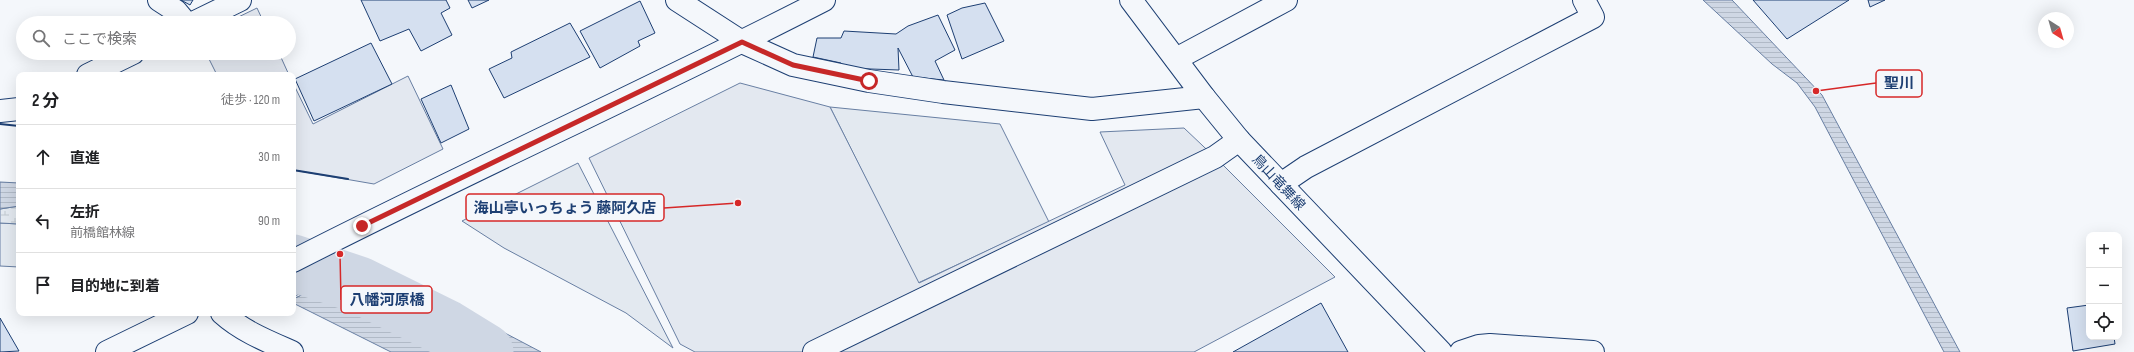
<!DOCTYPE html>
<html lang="ja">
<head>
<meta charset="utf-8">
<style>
  body { margin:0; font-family:"Sofia Sans Condensed","Noto Sans JP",sans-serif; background:#f2f2f2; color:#202124 }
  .controls { position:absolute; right:12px; bottom:12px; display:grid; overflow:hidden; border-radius:8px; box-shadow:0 4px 16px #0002 }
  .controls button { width:36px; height:36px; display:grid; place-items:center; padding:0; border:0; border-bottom:1px solid #e0e0e0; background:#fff; color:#202124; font:20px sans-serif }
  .compass { position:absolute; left:2038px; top:12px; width:36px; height:36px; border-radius:50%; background:#fff; box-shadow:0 4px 16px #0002; rotate:143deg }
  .stop { position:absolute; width:12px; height:12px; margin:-9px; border:3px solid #c62828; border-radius:50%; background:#fff }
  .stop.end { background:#c62828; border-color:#fff; box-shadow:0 1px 4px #0008 }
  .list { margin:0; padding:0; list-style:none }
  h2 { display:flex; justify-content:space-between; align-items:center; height:52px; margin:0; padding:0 16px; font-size:17px }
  h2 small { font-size:13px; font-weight:400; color:#757577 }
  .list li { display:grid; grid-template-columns:26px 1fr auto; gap:12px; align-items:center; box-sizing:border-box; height:64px; padding:0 16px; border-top:1px solid #e0e0e0 }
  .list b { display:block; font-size:15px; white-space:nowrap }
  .list p { margin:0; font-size:13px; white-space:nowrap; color:#757577 }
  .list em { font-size:13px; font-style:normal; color:#757577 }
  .icon { flex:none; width:22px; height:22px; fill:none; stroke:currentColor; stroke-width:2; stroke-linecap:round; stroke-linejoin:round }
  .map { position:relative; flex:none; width:2134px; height:352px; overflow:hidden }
  .search { position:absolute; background:#fff; box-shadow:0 4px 16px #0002; left:16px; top:16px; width:280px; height:44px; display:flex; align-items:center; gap:10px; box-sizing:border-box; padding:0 14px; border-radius:22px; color:#757577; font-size:15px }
  .panel { position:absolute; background:#fff; box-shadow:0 4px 16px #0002; left:16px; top:72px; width:280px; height:244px; border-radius:8px }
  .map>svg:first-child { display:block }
  .green { fill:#e3e9f0; stroke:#687fa3 }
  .wetland { fill:url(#wetland-marsh); stroke:#687fa3 }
  .parking { fill:#e3e8f0; stroke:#687fa3 }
  .water { fill:url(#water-rules); stroke:#687fa3 }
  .pier { fill:#f4f7fb; stroke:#687fa3 }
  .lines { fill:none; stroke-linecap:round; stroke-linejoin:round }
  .river { stroke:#cfd7e4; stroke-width:57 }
  .building { fill:#d5e0f0; stroke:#1d3f73 }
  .minor-casing { stroke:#1d3f73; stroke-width:24 }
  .major-casing { stroke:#1d3f73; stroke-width:24 }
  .minor { stroke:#f4f7fb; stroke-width:22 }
  .major { stroke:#f4f7fb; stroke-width:22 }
  .wall { stroke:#1d3f73; stroke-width:2 }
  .route { stroke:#c62828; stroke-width:5 }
  .labels { text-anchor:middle; stroke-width:3; stroke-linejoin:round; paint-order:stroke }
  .street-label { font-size:14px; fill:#1d3f73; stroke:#f4f7fb }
  .leader { fill:none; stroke:#d62828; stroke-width:1.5 }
  .callout-dot { fill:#d62828; stroke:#f4f7fb; stroke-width:1.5 }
  .callout { fill:#f4f7fb; stroke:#d62828; stroke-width:1.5 }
  .callout-label { font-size:15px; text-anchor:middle; font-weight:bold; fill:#1d3f73 }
</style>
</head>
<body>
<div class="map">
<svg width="2134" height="352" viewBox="0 0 2134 352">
  <defs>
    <pattern id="wetland-marsh" width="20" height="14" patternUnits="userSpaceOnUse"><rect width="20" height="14" fill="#e3e9f0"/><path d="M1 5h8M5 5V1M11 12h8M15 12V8" fill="none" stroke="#c2c9d1"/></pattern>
    <pattern id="water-rules" width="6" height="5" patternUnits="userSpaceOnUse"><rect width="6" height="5" fill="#cfd7e4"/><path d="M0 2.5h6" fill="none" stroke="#b1bac7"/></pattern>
  </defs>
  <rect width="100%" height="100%" fill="#f4f7fb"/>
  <path class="green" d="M830 107 1000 124 1049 222 918 283Z
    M578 163 673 348 626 313 504 248 462 221Z
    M0 223 19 224V267L0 266Z"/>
  <path class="wetland" d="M19 206V224L0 223V209Z"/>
  <path class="parking" d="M257 8 264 23H226Z
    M206 53H279L289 75H217Z
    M408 76 443 149 374 184 293 170V83L313 124Z
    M740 83 830 107 919 283 1125 185 1100 132 1184 128 1222 164 1335 277 1194 352H695L680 344 589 158Z"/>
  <path class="water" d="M1703 0H1732L1822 95 1960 352H1944L1815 107 1797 83 1772 64Z
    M0 182 19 183V206L0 209Z
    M370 262 541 352H391L293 303V299Z"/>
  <path class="pier" d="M369 260 372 261 293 299V297Z"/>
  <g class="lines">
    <path class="river" d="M293 263 359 285 446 328 485 352"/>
  </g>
  <path class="building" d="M181 0H193L190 5Z
    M361 0H446L450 8 441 13 452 35 421 51 409 29 380 41Z
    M468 0H489L472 8Z
    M1753 0H1849L1787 39Z
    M1868 0H1885L1870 7Z
    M640 1 655 33 638 41 640 46 600 68 580 31Z
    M985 3 1004 41 962 59 947 15 962 8Z
    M938 15 955 50 935 61 944 80 913 77 898 48 899 70 842 68 841 63 813 57 817 38H841L844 31 896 34 908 26Z
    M570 23 590 57 504 98 489 69 512 58 511 52Z
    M371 43 392 84 314 121 295 79Z
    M451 85 469 129 441 143 421 99Z
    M1321 303 1348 352H1233Z
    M2089 305V337H2114L2115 344 2073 351 2067 308Z
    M0 318 19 351 0 352Z"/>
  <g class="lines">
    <g class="minor-casing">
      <path id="minor" d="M159 0 176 11 186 23
        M677 0 742 42 793 65 869 81 943 92 1092 109 1204 97
        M193 23 240 0
        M1176 59 1286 0
        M88 75 133 53
        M0 111 19 109
        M1281 184 1306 167 1593 17 1584 0
        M222 313C242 331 267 341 292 352
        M814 352 1215 157 1239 140
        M1461 352 1479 346 1490 345 1593 352"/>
    </g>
    <g class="major-casing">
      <path id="major" d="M1131 0 1204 97 1239 140 1441 352
        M293 261C469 171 649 90 824 0
        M107 352 187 313"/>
    </g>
    <use href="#minor" class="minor"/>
    <use href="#major" class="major"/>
    <path class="wall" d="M0 124 19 126
      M293 170 348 179"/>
  </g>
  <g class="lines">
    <path class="route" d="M362 226 742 42 793 65 869 81"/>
  </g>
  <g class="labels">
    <g class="street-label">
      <text transform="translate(1279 182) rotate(47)" y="5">鳥山竜舞線</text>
    </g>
  </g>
  <path class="leader" d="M1816 91L1876 83M738 203L664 208M340 254L341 300"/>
  <g class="callout-dot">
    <circle cx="1816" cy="91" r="4"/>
    <circle cx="738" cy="203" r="4"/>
    <circle cx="340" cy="254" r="4"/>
  </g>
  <g class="callout">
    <rect x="1876" y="70" width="46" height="27" rx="4"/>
    <rect x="466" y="194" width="198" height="27" rx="4"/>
    <rect x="341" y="286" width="91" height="27" rx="4"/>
  </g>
  <g class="callout-label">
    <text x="1899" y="88">聖川</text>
    <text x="565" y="213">海山亭いっちょう 藤阿久店</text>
    <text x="387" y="305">八幡河原橋</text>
  </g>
</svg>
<div class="controls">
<button>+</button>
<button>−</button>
<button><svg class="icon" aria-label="locate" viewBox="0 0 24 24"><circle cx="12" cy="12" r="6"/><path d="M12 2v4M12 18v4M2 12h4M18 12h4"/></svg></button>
</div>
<svg class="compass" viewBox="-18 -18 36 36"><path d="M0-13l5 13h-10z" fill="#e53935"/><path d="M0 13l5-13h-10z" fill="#757577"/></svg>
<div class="stop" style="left:869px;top:81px"></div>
<div class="stop end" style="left:362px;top:226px"></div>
<div class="search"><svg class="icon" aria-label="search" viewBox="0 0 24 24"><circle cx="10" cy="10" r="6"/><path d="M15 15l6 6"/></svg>ここで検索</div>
<section class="panel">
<h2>2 分<small>徒歩 · 120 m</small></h2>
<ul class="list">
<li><svg class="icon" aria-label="ahead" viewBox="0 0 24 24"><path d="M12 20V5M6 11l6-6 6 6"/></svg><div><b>直進</b></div><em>30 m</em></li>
<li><svg class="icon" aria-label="left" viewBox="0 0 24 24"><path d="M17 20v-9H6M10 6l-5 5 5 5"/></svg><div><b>左折</b><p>前橋館林線</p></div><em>90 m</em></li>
<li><svg class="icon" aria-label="arrive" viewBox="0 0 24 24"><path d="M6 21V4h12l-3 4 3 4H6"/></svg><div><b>目的地に到着</b></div></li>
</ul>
</section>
</div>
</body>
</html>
